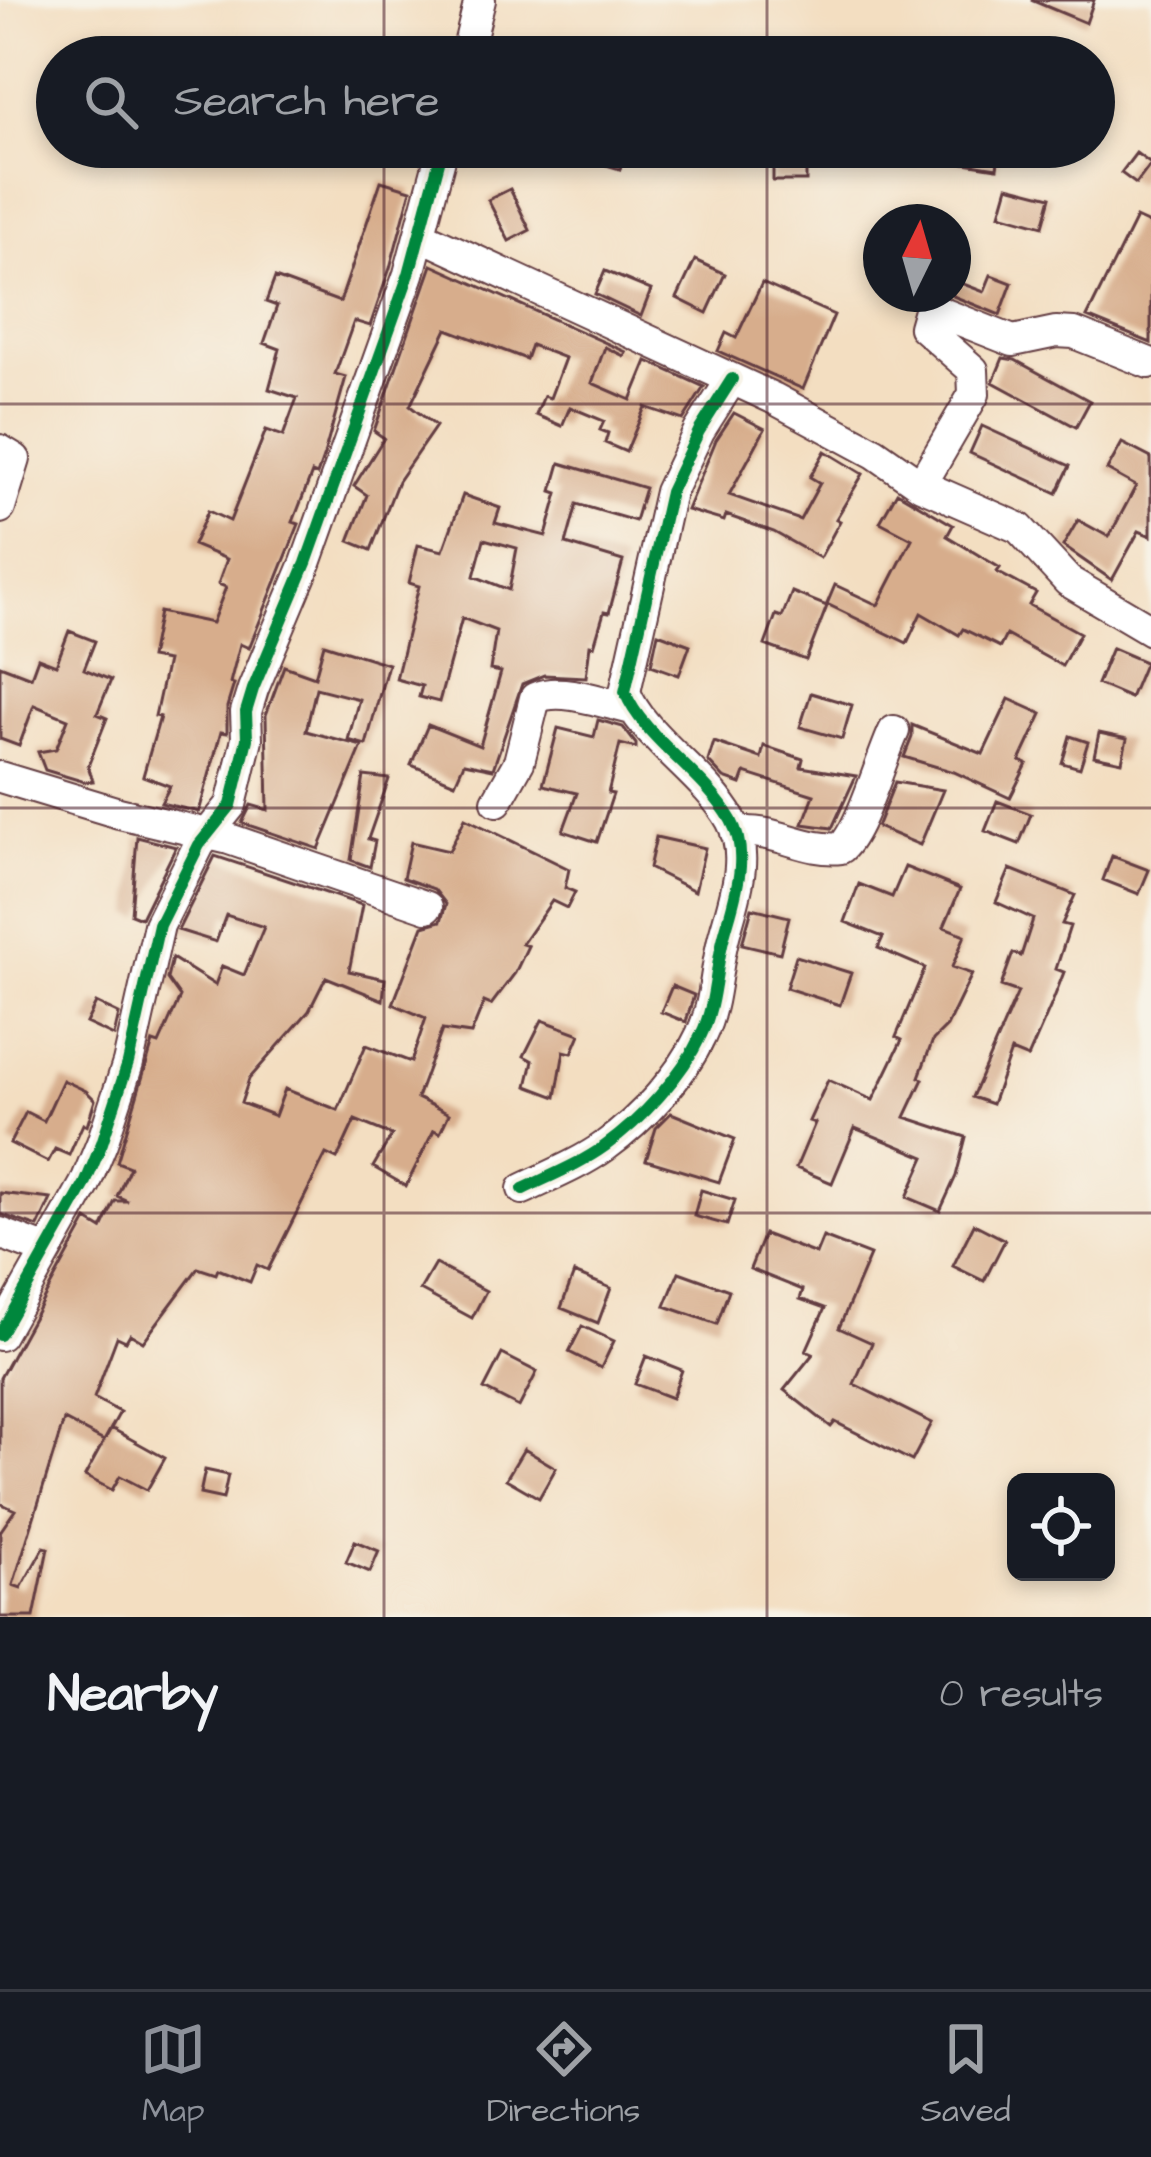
<!DOCTYPE html>
<html lang="en">
<head>
<meta charset="utf-8">
<style>
  body { margin:0; font-family:"Architects Daughter",sans-serif; background:#20242c; color:#f1f3f6 }
  .controls { position:absolute; right:36px; bottom:36px; display:grid; overflow:hidden; border-radius:18px; box-shadow:0 6px 18px #0003 }
  .controls button { width:108px; height:108px; display:grid; place-items:center; padding:0; border:0; border-bottom:3px solid #363941; background:#171b24; color:#f1f3f6; font:60px sans-serif }
  .compass { position:absolute; left:863px; top:204px; width:108px; height:108px; border-radius:50%; background:#171b24; box-shadow:0 6px 18px #0003; rotate:5deg }
  .list { margin:0; padding:0; list-style:none }
  h2 { display:flex; justify-content:space-between; align-items:center; height:156px; margin:0; padding:0 48px; font-size:51px }
  h2 small { font-size:39px; font-weight:400; color:#9ea1a6 }
  .icon { flex:none; width:66px; height:66px; fill:none; stroke:currentColor; stroke-width:2; stroke-linecap:round; stroke-linejoin:round }
  .map { position:relative; flex:none; width:1151px; height:1617px; overflow:hidden }
  .search { position:absolute; background:#171b24; box-shadow:0 6px 18px #0003; left:36px; right:36px; top:36px; height:132px; display:flex; align-items:center; gap:30px; box-sizing:border-box; padding:0 42px; border-radius:66px; color:#9ea1a6; font-size:45px }
  .sheet { height:372px; background:#171b24 }
  nav { display:flex; justify-content:space-around; align-items:center; box-sizing:border-box; height:168px; border-top:3px solid #363941; background:#171b24; font-size:33px; color:#9ea1a6 }
  nav a { display:grid; justify-items:center; gap:6px }
  nav .on { color:#8c9099 }
  .map>svg:first-child { display:block }
  .building { fill:#d7ad8c; fill-rule:evenodd }
  .lines { fill:none; stroke-linecap:round; stroke-linejoin:round }
  .minor-casing { stroke:#633c42; stroke-width:34 }
  .minor { stroke:#fff; stroke-width:30 }
  .cycleway-casing { stroke:#f7f3e8; stroke-width:20 }
  .cycleway { stroke:#00873e; stroke-width:12 }
  .grid { fill:none; stroke:#4a1f2b; stroke-width:3; stroke-opacity:0.55 }
</style>
</head>
<body>
<div class="map">
<svg width="1151" height="1617" viewBox="0 0 1151 1617">
  <rect width="100%" height="100%" fill="#f7f3e8"/>
  <filter id="ink" filterUnits="userSpaceOnUse"><feTurbulence type="fractalNoise" baseFrequency=".00833" numOctaves="2"/><feDisplacementMap in="SourceGraphic" scale="24" xChannelSelector="R" yChannelSelector="G"/><feConvolveMatrix kernelMatrix="1 2 1 2 8 2 1 2 1" color-interpolation-filters="sRGB"/></filter>
  <filter id="wash" filterUnits="userSpaceOnUse"><feTurbulence type="fractalNoise" baseFrequency=".004" numOctaves="4" result="noise"/><feDisplacementMap in="SourceGraphic" scale="48" xChannelSelector="R" yChannelSelector="G"/><feGaussianBlur stdDeviation="2.7" result="paint"/><feColorMatrix in="noise" values="0 0 0 0 0 0 0 0 0 0 0 0 0 0 0 0 0 1.4 0 .05"/><feComposite in="paint" operator="in"/></filter>
  <g filter="url(#wash)">
    <rect width="100%" height="100%" fill="#f3dec1"/>
    <g id="blocks">
      <path class="building" d="M1031 0H1094L1086 23Z
        M564 147H626L620 169 563 152Z
        M773 147H806V181H773Z
        M933 147H1000L997 168 932 158Z
        M1136 153 1151 164 1136 184 1121 173Z
        M381 181 411 190 390 268 370 326 354 321 335 374 346 377 324 455 317 475 312 473 293 522 299 524 249 648 240 644 230 683 234 684 227 707V733L221 732 199 812 161 803 170 786 143 776 160 717 155 716 167 661 150 658 159 612 212 623 226 587 218 584 227 559 193 545 208 511 230 521 266 430 283 436 297 398 269 389 280 349 264 343 277 306 266 302 275 278 340 302Z
        M1008 186 1051 197 1043 226 1000 214Z
        M510 189 530 230 509 241 488 200Z
        M1136 218 1151 225V343L1087 317Z
        M695 260 725 274 707 313 677 298Z
        M432 265 626 352 624 356 605 347 592 383 631 400 647 361 704 387 683 420 645 407 626 452 605 443 608 433 600 430 604 421 570 407 562 426 536 415 544 396 550 398 565 358 531 345 526 359 447 329 410 406 436 426 398 481 371 550 349 541 367 495 354 486 384 438 374 431Z
        M605 271 651 290 641 316 595 294Z
        M991 275 1012 283 1000 315 953 296V280L984 292Z
        M762 283 834 315 803 389 718 351 726 333 736 338Z
        M1003 358 1015 360 1090 401 1076 427 993 382Z
        M734 413 765 429 729 495 800 520 820 483 810 477 825 451 863 474 836 519 840 521 820 558 774 532 726 515 724 521 687 510 716 440Z
        M982 426 1070 466 1057 493 970 453Z
        M1122 443 1151 458V536L1139 531 1112 580 1063 546 1078 520 1109 537 1136 486 1107 470Z
        M560 463 645 488 635 521 577 504 566 544 623 561 609 613 604 612 594 646 590 645 586 677 544 675 522 684 493 769 464 763 455 783 411 765 428 725 480 746 501 672 490 670 496 631 462 618 439 702 419 697 422 686 396 679 419 586 409 583 418 545 443 551 463 495 500 508 495 523 546 536 558 493 552 491ZM484 539 517 548 509 590 474 576Z
        M897 492 953 525 947 536 1000 568 997 572 1036 593 1029 605 1080 633 1062 666 1006 635 1000 647 963 629 959 635 921 613 907 643 827 604 835 585 878 605 912 539 880 522Z
        M792 592 827 606 806 660 765 645 776 615 782 617Z
        M69 631 95 641 84 669 111 680 97 714 107 718 88 766 93 781 85 782 45 770 38 752 56 749 68 719 34 705 19 746 0 739V665L31 677 38 658 56 665Z
        M658 633 690 645 679 675 651 665Z
        M324 644 388 664 366 745 348 740 359 699 316 688 306 731 362 746 319 849 242 823 251 805 268 810 266 715 284 666 315 677Z
        M1112 648 1145 662 1130 698 1097 684Z
        M811 693 852 705 842 739 800 727Z
        M1009 699 1042 714 1020 761 1027 764 1010 798 954 772 904 757 912 737V725L983 754Z
        M598 720 623 727 636 744V748L620 744 608 793 613 794 597 842 563 831 577 793 543 785 558 728 594 737Z
        M1099 733 1127 739 1122 762 1094 756Z
        M1070 736 1088 742 1080 768 1062 763Z
        M714 742 761 758 764 746 803 759 801 767 856 776 832 828 803 824 814 795 745 773 741 784 724 778 708 761Z
        M364 776 389 779 368 839 375 841 370 867 351 860Z
        M895 782 943 790 920 845 877 827Z
        M997 801 1031 814 1019 844 985 831Z
        M465 818 569 869 565 888 575 892 567 908 552 901 522 944 528 946 515 973 491 1005 484 1002 471 1034 442 1030 417 1098 449 1114 440 1133 434 1130 406 1186 373 1167 392 1135 355 1120 337 1159 326 1154 268 1270 257 1265 250 1282 218 1269 216 1274 198 1268 143 1342 130 1334 126 1341 117 1337 94 1398 120 1412 104 1441 64 1420 13 1585 21 1588 44 1547 48 1548 34 1617H0V1532L15 1510 0 1503V1378L87 1220 102 1229 115 1201H128L117 1196 130 1167 117 1162 153 1042 159 1044 180 997 167 979 172 958 215 985 222 966 244 975 264 927 226 915 216 942 178 930 215 856 362 905 349 971 385 979 383 1000 326 977 309 1011 249 1079 241 1103 275 1116 285 1089 338 1110 366 1045 411 1062 426 1018 393 1004 423 926 441 921 446 904 434 889 403 878 411 842 449 851Z
        M137 837 176 847 141 918 131 914Z
        M656 837 705 848 695 891 649 868Z
        M1112 856 1149 870 1139 894 1103 880Z
        M905 867 960 889 944 927 965 935 952 967 972 974 947 1026 933 1040 919 1077 923 1079 905 1117 966 1137 956 1176 940 1211 907 1197 925 1157 855 1128 832 1183 796 1168 815 1123 809 1121 828 1080 873 1100 902 1040 896 1037 925 968 878 948 883 937 845 922 859 884 892 897Z
        M1010 869 1075 895 1062 924 1070 926 1056 969 1064 972 1052 1003 1028 1058 1011 1051 992 1104 972 1097 1018 992 1001 986 1013 953 1021 956 1033 919 996 902Z
        M752 908 789 917 780 953 742 944Z
        M796 956 851 973 840 1005 786 988Z
        M672 986 694 995 686 1022 661 1012Z
        M96 1003 119 1014 114 1036 86 1023Z
        M542 1020 580 1034 572 1053 564 1051 556 1097 527 1086 533 1061 524 1056Z
        M63 1080 86 1091 95 1100 87 1126 83 1124 69 1155 55 1149 48 1162 10 1143 26 1112 44 1121Z
        M671 1113 735 1139 719 1182 646 1160 656 1128Z
        M701 1190 735 1200 727 1225 694 1216Z
        M0 1193 51 1199 38 1227 0 1214Z
        M974 1224 1005 1240 984 1281 953 1266Z
        M764 1234 816 1254 823 1237 870 1255 839 1328 872 1343 854 1384 932 1423 912 1461 835 1422 831 1427 784 1390 813 1354 806 1351 825 1308 800 1299 803 1290 750 1269Z
        M435 1264 486 1291 472 1318 420 1290Z
        M679 1272 729 1290 717 1324 665 1306Z
        M574 1273 611 1288 598 1323 561 1308Z
        M582 1326 614 1341 601 1368 569 1352Z
        M502 1354 537 1372 519 1407 484 1389Z
        M646 1356 682 1370 672 1398 635 1384Z
        M111 1428 165 1458 147 1490 120 1476 112 1490 85 1476Z
        M524 1449 556 1468 539 1498 506 1479Z
        M205 1470 228 1475 223 1499 200 1494Z
        M355 1541 379 1551 370 1572 346 1562Z"/>
    </g>
  </g>
  <g filter="url(#ink)">
    <use href="#blocks" fill-opacity="0" stroke="#633c42" stroke-width="3"/>
    <g class="lines">
      <g class="minor-casing">
        <path id="minor" d="M466 57 480 0
          M420 235 773 398 875 453 921 485 1019 528 1068 581 1151 630
          M0 450 15 459 0 508
          M921 485 974 394 973 370 924 327 928 313 937 311 1013 341 1056 332 1074 333 1149 363
          M0 777 119 813 229 839 427 907
          M497 801 519 762 535 698C562 686 604 703 632 709
          M736 833C774 827 804 852 841 848 861 831 880 761 894 731
          M523 1189C550 1176 580 1164 605 1146 641 1120 682 1076 701 1035 716 1005 715 969 724 936 734 899 751 856 731 820 705 774 642 737 625 692L670 492 699 431 732 379
          M0 1233 47 1251
          M0 1335 85 1184 102 1143 128 1063 159 925 199 845 231 805 247 739 246 712 253 689 306 563 409 274 443 147"/>
      </g>
      <use href="#minor" class="minor"/>
      <g class="cycleway-casing">
        <path id="cycleway" d="M523 1189C550 1176 580 1164 605 1146 641 1120 682 1076 701 1035 716 1005 715 969 724 936 734 899 751 856 731 820 705 774 642 737 625 692L670 492 699 431 732 379
          M0 1335 85 1184 102 1143 128 1063 159 925 199 845 231 805 247 739 246 712 253 689 306 563 409 274 443 147"/>
      </g>
      <use href="#cycleway" class="cycleway"/>
    </g>
  </g>
  <path class="grid" d="M384 0V57M767 0V57M384 147V1617M767 147V1617M0 404H1151M0 808H1151M0 1213H1151"/>
</svg>
<div class="controls">
<button><svg class="icon" aria-label="locate" viewBox="0 0 24 24"><circle cx="12" cy="12" r="6"/><path d="M12 2v4M12 18v4M2 12h4M18 12h4"/></svg></button>
</div>
<svg class="compass" viewBox="-18 -18 36 36"><path d="M0-13l5 13h-10z" fill="#e53935"/><path d="M0 13l5-13h-10z" fill="#9ea1a6"/></svg>
<div class="search"><svg class="icon" aria-label="search" viewBox="0 0 24 24"><circle cx="10" cy="10" r="6"/><path d="M15 15l6 6"/></svg>Search here</div>
</div>
<section class="sheet">
<h2>Nearby<small>0 results</small></h2>
<ul class="list">
</ul>
</section>
<nav>
<a class="on"><svg class="icon" aria-label="map" viewBox="0 0 24 24"><path d="M3 6l6-2 6 2 6-2v14l-6 2-6-2-6 2zM9 4v14M15 6v14"/></svg>Map</a>
<a><svg class="icon" aria-label="directions" viewBox="0 0 24 24"><path d="M12 3l9 9-9 9-9-9zM9 14v-3h6M13 9l2 2-2 2"/></svg>Directions</a>
<a><svg class="icon" aria-label="saved" viewBox="0 0 24 24"><path d="M7 4h10v16l-5-4-5 4z"/></svg>Saved</a>
</nav>
</body>
</html>
